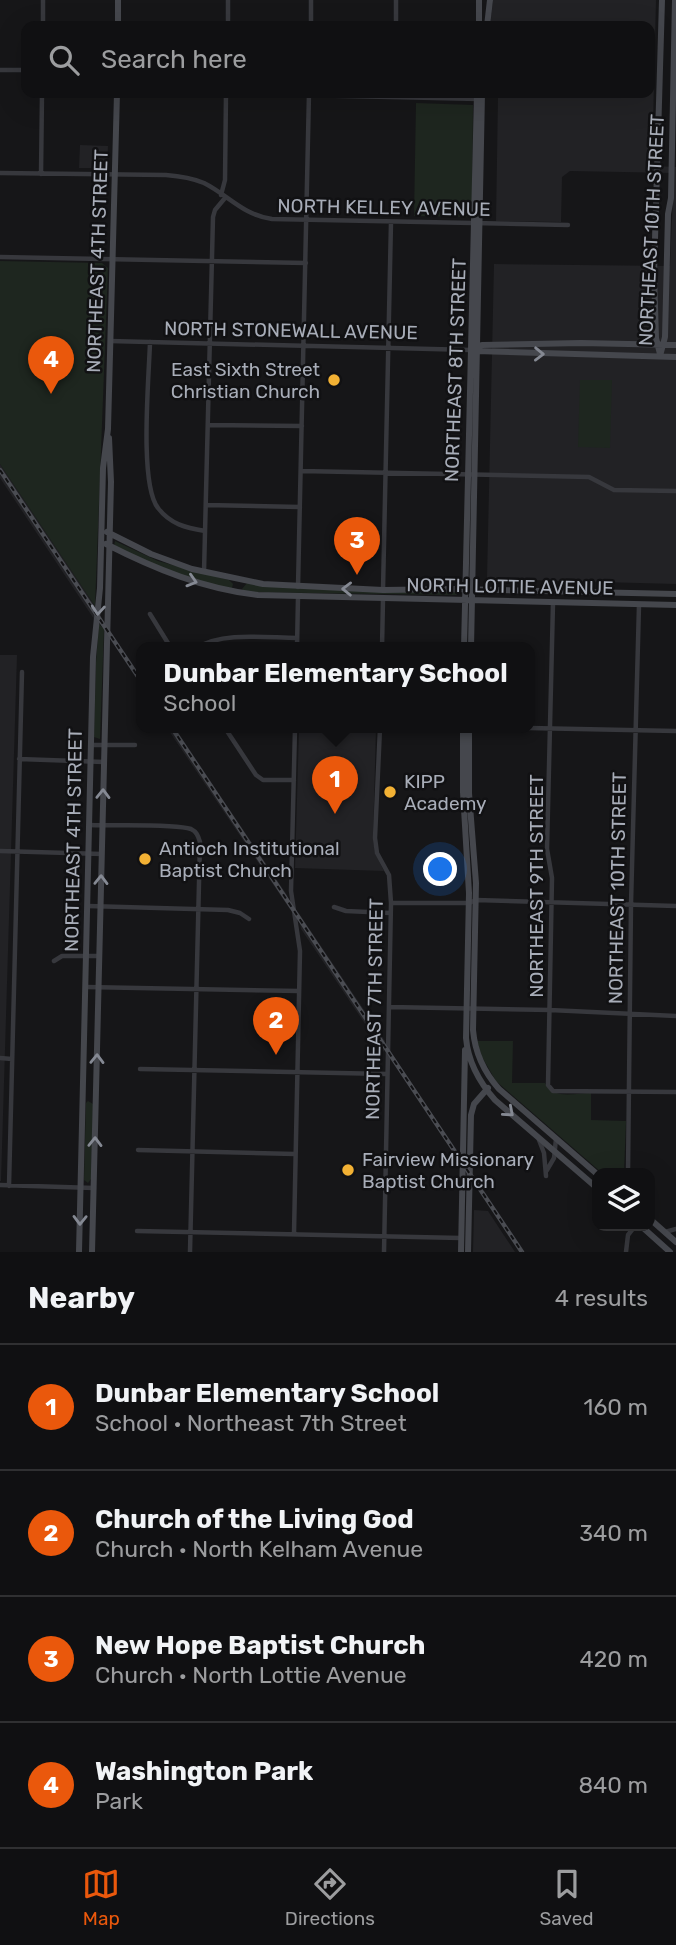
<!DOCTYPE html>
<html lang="en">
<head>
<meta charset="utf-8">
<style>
  body { margin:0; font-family:Rubik,sans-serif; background:#1e1e20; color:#f1f3f6 }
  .controls { position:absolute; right:21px; bottom:21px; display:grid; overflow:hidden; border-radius:14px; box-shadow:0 7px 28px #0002 }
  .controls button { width:63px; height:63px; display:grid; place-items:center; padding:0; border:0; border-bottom:2px solid #303032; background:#101012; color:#f1f3f6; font:35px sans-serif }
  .you { position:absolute; left:441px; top:870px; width:24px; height:24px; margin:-18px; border:5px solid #fff; border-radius:50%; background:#1a73e8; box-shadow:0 0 0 10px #1a73e833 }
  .badge { display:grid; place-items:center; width:46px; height:46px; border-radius:50%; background:#ea580c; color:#fff; font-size:23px; font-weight:700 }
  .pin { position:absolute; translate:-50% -58px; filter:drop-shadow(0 2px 4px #0008) }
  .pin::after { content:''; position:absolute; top:37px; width:24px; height:21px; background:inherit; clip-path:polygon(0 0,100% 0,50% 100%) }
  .popup { position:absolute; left:136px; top:642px; width:399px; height:91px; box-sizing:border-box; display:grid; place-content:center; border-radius:14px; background:#101012; filter:drop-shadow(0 2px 5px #0005); font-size:23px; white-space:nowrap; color:#9c9d9f }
  .popup b { font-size:26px; color:#f1f3f6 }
  .popup::after { content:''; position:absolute; left:50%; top:100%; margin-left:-14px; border:14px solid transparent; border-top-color:#101012 }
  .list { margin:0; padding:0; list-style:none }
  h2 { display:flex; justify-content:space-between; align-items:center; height:91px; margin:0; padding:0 28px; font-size:30px }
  h2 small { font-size:23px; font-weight:400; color:#9c9d9f }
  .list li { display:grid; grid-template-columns:46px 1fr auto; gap:21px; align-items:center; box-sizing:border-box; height:126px; padding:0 28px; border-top:2px solid #303032 }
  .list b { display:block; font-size:26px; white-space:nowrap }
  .list p { margin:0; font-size:23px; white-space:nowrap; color:#9c9d9f }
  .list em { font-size:23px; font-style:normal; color:#9c9d9f }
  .icon { flex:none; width:38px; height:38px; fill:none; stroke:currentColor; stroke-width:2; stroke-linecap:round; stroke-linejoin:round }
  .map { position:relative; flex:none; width:676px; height:1252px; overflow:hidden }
  .search { position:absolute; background:#101012; box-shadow:0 7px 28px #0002; left:21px; right:21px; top:21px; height:77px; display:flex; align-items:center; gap:18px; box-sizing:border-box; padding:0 24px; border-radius:14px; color:#9c9d9f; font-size:26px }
  .sheet { height:595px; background:#101012 }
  nav { display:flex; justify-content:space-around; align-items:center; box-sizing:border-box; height:98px; border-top:2px solid #303032; background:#101012; font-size:19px; color:#9c9d9f }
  nav a { display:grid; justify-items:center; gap:4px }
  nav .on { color:#ea580c }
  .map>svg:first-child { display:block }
  .built { fill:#222225 }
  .green { fill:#1e261f }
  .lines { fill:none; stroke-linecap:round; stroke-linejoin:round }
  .street { stroke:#37383d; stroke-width:4.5 }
  .secondary { stroke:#45474d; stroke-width:6 }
  .rail-casing { stroke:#4a4c52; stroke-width:4.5 }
  .rail { stroke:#111113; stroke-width:2; stroke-dasharray:5; stroke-linecap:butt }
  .oneway { stroke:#858993 }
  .poi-dot { fill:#f2b134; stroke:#111113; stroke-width:2.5 }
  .labels { text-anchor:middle; stroke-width:5; stroke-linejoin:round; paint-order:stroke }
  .street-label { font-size:19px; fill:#a8adb8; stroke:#111113 }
  .poi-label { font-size:19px; fill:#a8adb8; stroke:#111113; text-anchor:start }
</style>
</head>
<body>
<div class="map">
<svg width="676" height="1252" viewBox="0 0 676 1252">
  <rect width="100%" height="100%" fill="#161618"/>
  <path class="built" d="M493 0H656L652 166 676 167V584L487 579 494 264 670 266 674 173 570 171 562 177 561 222 496 221 498 96 485 93H650V26H490Z
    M80 145 108 146 107 168H79Z
    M0 464 95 606 94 619 0 478Z
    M0 655H17L1 1181H0Z
    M167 728H175L287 895 291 911Z
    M302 728H376L373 839 375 853 384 871 295 868 299 730Z
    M298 912 385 1041 384 1052 301 929Z
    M474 1210 488 1211 515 1252H473Z"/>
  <path class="green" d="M416 103 473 105 472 213 470 217 414 216Z
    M0 261 102 263 108 268 95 606 0 464Z
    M580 380H612L610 448 578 447Z
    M115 541 158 561 229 580 233 584 232 588H227L180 576 114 546Z
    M247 583 455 591 457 595 245 592 242 589Z
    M99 624 104 629 100 739 94 737 96 662Z
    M477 1041H513L512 1083H545C553 1100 575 1093 591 1093V1120L626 1121 624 1173H602L496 1081 482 1057Z
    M88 1101 93 1104 91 1179 88 1183 84 1180 86 1103Z"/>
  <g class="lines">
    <path class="street" d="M43 26V0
      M228 26V0
      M311 26V0
      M396 26V0
      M0 70H26
      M214 93 479 99
      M0 173 166 175C179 176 192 178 204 183 228 195 243 215 272 219L568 225
      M41 174 42 93
      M221 195 225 180 226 93
      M0 257 306 263
      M110 341 471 350
      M150 342C149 377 139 484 158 508 170 524 186 528 205 531
      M208 425 302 426
      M301 471 589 477 614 490 676 491
      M206 505 300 507
      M204 572 213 217 215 210 225 198
      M298 587 309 93
      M383 590 391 222
      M553 603 547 849 552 878 548 1085 553 1091 676 1092
      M150 614 171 648
      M197 648C222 631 268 638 297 638
      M297 648 298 597
      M382 648 383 599
      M225 728 256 775 263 780H294
      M380 728 375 838 377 853 389 875 391 903 384 1252
      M529 728 676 731
      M91 745H135
      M19 759 104 762
      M89 825C111 826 173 823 191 829 197 832 198 836 200 842L190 1252
      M0 851 102 854
      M391 903H469L476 900 676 906
      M88 906 228 910 240 913 249 919
      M334 907 346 911 390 913
      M54 961 62 956H99
      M86 987 299 991
      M389 1007 550 1010 676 1016
      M0 1058 12 1059
      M140 1069 387 1074
      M539 1140 544 1153 546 1176
      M138 1150 295 1154
      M547 1170 554 1158 556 1139
      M628 1173 631 904 639 605
      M0 1185 94 1188
      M9 1186 22 672
      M137 1231 461 1238
      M665 1232 676 1229
      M294 1233 300 951 291 891 295 728
      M626 1252 628 1235 635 1226"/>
    <path class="secondary" d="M118 26V0
      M479 26V0
      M487 26 490 0
      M476 348 482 345 581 343 676 345
      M476 351 676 357
      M660 354 656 338 654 274 662 0
      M660 356 665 337 668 214 671 198 675 0
      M107 532 151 554 192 569 263 584 383 590 456 589 676 594
      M106 544C155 569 204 589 258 595L676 605
      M464 648 477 93
      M471 648 482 93
      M463 728V792L469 893 466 1038C468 1061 480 1083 495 1100L597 1188
      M469 728V793L476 883 473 1030C475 1053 483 1071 499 1089L597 1174
      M650 1219 676 1242
      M641 1226 670 1252
      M79 1252 93 657 100 588 103 468 108 429 117 93
      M92 1252 111 482 109 438
      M461 1252 465 1050
      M468 1252 471 1115 474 1104 488 1088"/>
    <g class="rail-casing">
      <path id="rail" d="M0 470 141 681
        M172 728 522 1252"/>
    </g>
    <use href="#rail" class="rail"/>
  </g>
  <defs><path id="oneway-chevron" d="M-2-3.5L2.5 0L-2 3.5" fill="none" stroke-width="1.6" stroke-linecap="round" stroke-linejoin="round" transform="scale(1.75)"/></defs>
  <g class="oneway">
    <use href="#oneway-chevron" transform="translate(539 354) rotate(1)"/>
    <use href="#oneway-chevron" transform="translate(192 581) rotate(17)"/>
    <use href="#oneway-chevron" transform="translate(347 589) rotate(-179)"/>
    <use href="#oneway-chevron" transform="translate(98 610) rotate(95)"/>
    <use href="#oneway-chevron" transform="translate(103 794) rotate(-89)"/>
    <use href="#oneway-chevron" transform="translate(101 880) rotate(-89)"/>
    <use href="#oneway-chevron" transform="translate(97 1059) rotate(-89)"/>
    <use href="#oneway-chevron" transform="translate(509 1112) rotate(41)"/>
    <use href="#oneway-chevron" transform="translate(95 1142) rotate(-89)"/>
    <use href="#oneway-chevron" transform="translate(80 1220) rotate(91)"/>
  </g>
  <g class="poi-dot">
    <circle cx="334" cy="380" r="7"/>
    <circle cx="390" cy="792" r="7"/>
    <circle cx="145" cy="859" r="7"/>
    <circle cx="348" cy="1170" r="7"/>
  </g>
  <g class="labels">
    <g class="street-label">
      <text transform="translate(384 207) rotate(1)" y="7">NORTH KELLEY AVENUE</text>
      <text transform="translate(651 230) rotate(-87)" y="7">NORTHEAST 10TH STREET</text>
      <text transform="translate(97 261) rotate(-88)" y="7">NORTHEAST 4TH STREET</text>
      <text transform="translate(291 330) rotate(1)" y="7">NORTH STONEWALL AVENUE</text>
      <text transform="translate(455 370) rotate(-88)" y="7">NORTHEAST 8TH STREET</text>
      <text transform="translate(510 586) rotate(1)" y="7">NORTH LOTTIE AVENUE</text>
      <text transform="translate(73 840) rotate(-89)" y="7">NORTHEAST 4TH STREET</text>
      <text transform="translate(536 886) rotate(-90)" y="7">NORTHEAST 9TH STREET</text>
      <text transform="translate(617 888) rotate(-89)" y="7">NORTHEAST 10TH STREET</text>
      <text transform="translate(374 1009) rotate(-89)" y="7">NORTHEAST 7TH STREET</text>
    </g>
    <g class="poi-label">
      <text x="320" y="376" text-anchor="end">East Sixth Street<tspan x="320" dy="22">Christian Church</tspan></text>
      <text x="404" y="788">KIPP<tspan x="404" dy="22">Academy</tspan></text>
      <text x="159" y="855">Antioch Institutional<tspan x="159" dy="22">Baptist Church</tspan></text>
      <text x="362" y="1166">Fairview Missionary<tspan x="362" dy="22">Baptist Church</tspan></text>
    </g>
  </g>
</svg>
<div class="controls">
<button><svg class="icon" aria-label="layers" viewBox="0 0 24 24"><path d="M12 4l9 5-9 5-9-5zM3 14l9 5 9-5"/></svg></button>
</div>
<div class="you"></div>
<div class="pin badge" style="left:335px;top:814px">1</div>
<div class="popup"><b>Dunbar Elementary School</b>School</div>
<div class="pin badge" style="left:276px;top:1055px">2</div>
<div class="pin badge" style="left:357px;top:575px">3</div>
<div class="pin badge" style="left:51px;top:394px">4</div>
<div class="search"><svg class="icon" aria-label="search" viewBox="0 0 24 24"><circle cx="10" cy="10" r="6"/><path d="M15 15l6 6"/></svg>Search here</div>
</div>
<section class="sheet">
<h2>Nearby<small>4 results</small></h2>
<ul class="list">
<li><span class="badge">1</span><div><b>Dunbar Elementary School</b><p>School · Northeast 7th Street</p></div><em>160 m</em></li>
<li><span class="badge">2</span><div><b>Church of the Living God</b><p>Church · North Kelham Avenue</p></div><em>340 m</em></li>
<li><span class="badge">3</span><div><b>New Hope Baptist Church</b><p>Church · North Lottie Avenue</p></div><em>420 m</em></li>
<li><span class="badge">4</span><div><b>Washington Park</b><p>Park</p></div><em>840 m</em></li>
</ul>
</section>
<nav>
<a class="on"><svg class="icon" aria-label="map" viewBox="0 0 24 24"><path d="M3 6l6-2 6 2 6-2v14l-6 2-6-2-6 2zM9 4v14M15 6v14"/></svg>Map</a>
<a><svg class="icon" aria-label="directions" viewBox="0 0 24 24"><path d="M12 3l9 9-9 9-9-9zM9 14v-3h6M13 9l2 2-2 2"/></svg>Directions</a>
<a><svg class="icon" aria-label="saved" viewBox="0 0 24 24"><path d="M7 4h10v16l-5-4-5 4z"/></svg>Saved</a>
</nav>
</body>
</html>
